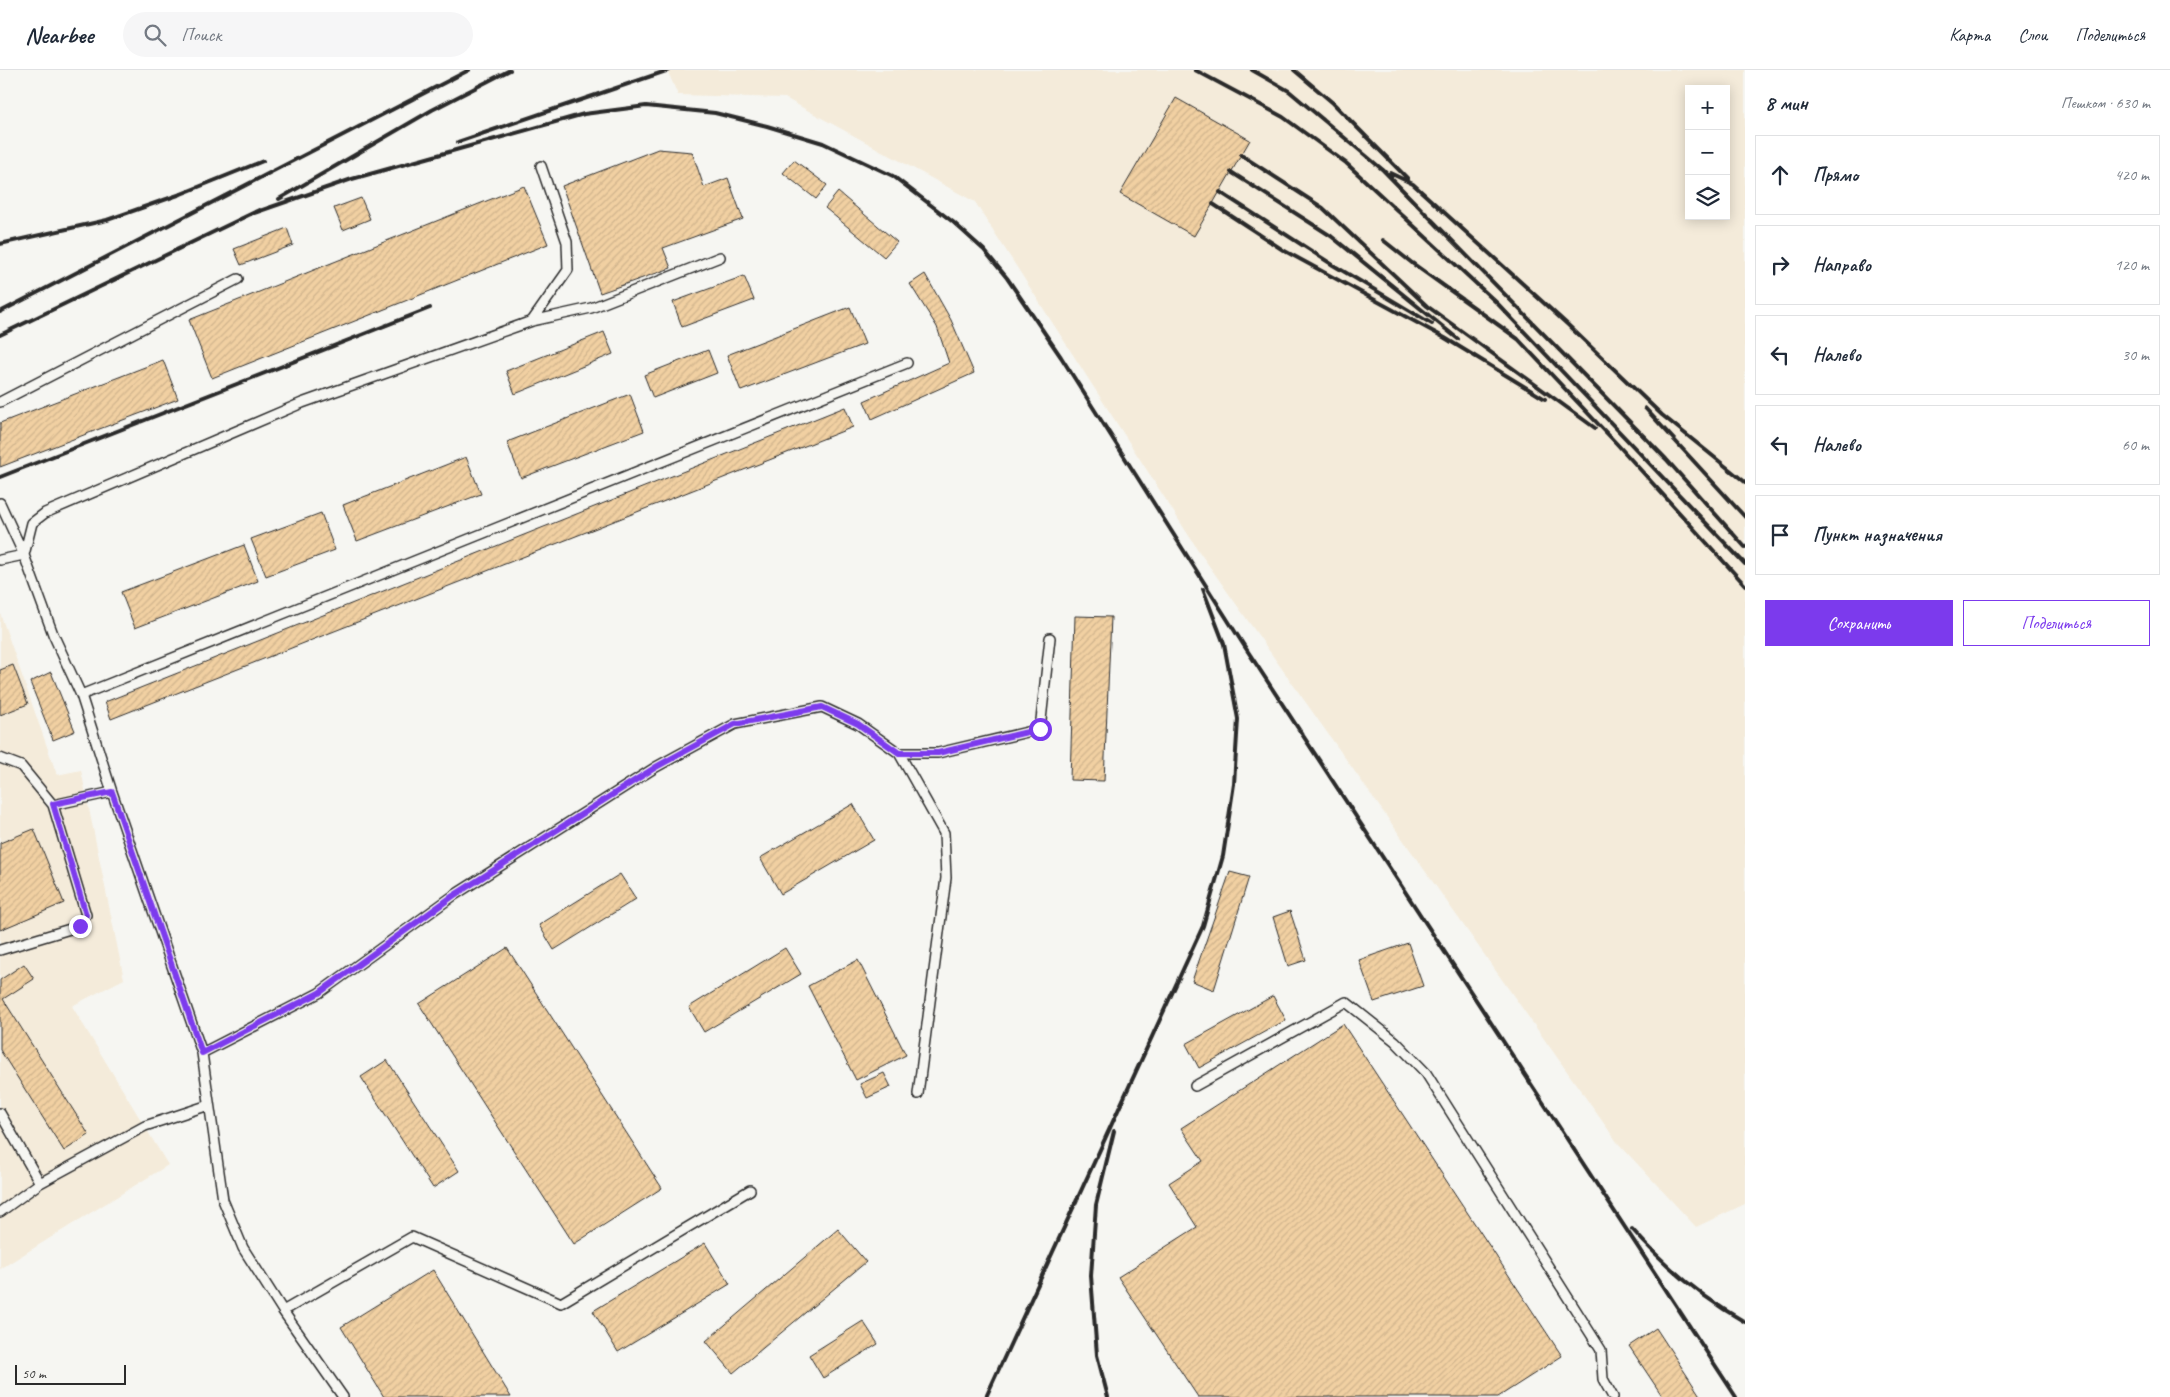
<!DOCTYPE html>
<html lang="ru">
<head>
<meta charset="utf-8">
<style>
  body { margin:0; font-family:Caveat,sans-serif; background:#f6f6f7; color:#1f2937 }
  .controls { position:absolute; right:15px; top:15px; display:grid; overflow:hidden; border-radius:0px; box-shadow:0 2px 12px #0003 }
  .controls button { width:45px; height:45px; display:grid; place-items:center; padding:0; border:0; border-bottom:1px solid #e0e1e3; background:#fff; color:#1f2937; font:25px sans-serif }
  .scale { position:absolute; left:15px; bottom:12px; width:111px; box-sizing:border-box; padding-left:5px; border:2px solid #2b2b2b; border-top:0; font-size:14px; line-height:18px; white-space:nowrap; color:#2b2b2b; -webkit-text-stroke:4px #f6f6f2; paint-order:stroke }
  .stop { position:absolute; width:15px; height:15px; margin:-11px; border:4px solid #7c3aed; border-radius:50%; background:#fff }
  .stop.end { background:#7c3aed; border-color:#fff; box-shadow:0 1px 5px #0008 }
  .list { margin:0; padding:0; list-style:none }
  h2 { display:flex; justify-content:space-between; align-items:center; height:65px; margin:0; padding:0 20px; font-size:21px }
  h2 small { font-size:16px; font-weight:400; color:#747a83 }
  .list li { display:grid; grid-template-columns:32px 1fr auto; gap:15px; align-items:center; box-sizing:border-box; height:80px; margin:0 10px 10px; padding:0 10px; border:1px solid #e0e1e3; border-radius:0px }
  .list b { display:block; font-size:19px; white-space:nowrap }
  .list em { font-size:16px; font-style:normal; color:#747a83 }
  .actions { display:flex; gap:10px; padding:15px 20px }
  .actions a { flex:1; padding:11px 0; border:1px solid #7c3aed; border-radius:0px; text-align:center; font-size:18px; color:#7c3aed }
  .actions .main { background:#7c3aed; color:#fff }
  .icon { flex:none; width:28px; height:28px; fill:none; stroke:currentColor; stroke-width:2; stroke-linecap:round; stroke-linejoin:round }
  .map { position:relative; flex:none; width:1745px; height:1327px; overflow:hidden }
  header { display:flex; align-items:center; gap:30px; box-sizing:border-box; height:70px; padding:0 25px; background:#fff; border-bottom:1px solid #e0e1e3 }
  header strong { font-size:24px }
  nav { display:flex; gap:28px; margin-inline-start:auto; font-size:18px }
  .search { width:350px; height:45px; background:#f6f6f7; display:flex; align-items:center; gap:12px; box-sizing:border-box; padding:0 18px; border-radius:28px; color:#747a83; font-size:19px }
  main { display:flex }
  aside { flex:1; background:#fff }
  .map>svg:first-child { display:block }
  .built { fill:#f4ebda; fill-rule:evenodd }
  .building { fill:url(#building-hatch); stroke:#2b2b2b }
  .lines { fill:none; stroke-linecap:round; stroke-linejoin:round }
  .service-casing { stroke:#2b2b2b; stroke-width:12 }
  .service { stroke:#f6f6f2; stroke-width:9 }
  .rail { stroke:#2b2b2b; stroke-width:4 }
  .route { stroke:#7c3aed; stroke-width:6 }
</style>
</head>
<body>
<header>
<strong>Nearbee</strong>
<div class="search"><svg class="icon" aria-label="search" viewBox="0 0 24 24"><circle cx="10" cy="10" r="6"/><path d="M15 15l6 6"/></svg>Поиск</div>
<nav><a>Карта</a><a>Слои</a><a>Поделиться</a></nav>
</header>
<main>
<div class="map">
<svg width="1745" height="1327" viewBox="0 0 1745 1327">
  <defs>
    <pattern id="building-hatch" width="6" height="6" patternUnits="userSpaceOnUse" patternTransform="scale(1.25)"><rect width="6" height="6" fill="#f1d0a2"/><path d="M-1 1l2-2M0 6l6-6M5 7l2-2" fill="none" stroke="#cfb38c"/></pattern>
  </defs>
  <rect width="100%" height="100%" fill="#f6f6f2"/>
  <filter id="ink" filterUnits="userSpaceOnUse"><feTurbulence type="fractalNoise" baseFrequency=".02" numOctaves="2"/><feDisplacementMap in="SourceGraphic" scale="10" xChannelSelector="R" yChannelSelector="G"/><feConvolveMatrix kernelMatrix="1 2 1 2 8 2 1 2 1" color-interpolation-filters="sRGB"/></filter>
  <g filter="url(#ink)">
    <path class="built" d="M667 0H1745V1134L1696 1157 1617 1072 1200 483 975 132 785 28 678 25ZM1689 19H1726V146H1689Z
      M0 543 57 705 81 700 124 909 72 936 168 1095 0 1199Z"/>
    <path class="building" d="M1176 28 1250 70 1194 166 1120 124Z
      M658 79 692 82 704 117 728 108 743 149 663 178 671 198 600 223 562 116Z
      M794 90 827 115 816 129 783 103Z
      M524 116 548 174 212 308 189 250Z
      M838 122 897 172 884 187 825 138Z
      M361 128 370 149 343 160 334 138Z
      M287 158 293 175 241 195 234 179Z
      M925 204 951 250 974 303 872 349 864 331 949 293 937 257 910 214Z
      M744 206 754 230 682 257 673 232Z
      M850 237 865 274 741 321 727 285Z
      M604 262 613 284 515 324 506 301Z
      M708 280 717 303 653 328 644 305Z
      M163 290 178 329 0 397V353Z
      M630 324 644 361 521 408 507 372Z
      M845 337 853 357 111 649 105 632Z
      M466 387 481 424 357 471 343 435Z
      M321 443 335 480 266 506 251 469Z
      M244 475 258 511 135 558 121 522Z
      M1075 546 1111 547 1104 711 1070 710Z
      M13 595 28 634 0 645V600Z
      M51 602 75 661 53 670 30 612Z
      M853 734 874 770 781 824 760 788Z
      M34 759 64 833 0 860V773Z
      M1230 802 1249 807 1214 920 1192 911Z
      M620 804 636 829 554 880 539 855Z
      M1290 841 1306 890 1288 896 1273 847Z
      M1408 873 1423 916 1374 932 1359 890Z
      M507 878 662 1118 574 1174 419 934Z
      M785 878 801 904 704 962 689 937Z
      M858 890 906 985 856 1010 808 916Z
      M24 894 34 909 3 929 89 1065 64 1081 0 980V910Z
      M1273 926 1286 950 1199 998 1186 974Z
      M1343 954 1562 1286 1498 1327H1198L1118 1207 1197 1157 1169 1113 1203 1091 1181 1058Z
      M387 990 459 1101 433 1118 361 1007Z
      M884 1003 891 1017 867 1028 860 1014Z
      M838 1159 866 1192 733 1303 706 1271Z
      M705 1173 730 1214 618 1282 593 1241Z
      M433 1200 511 1327H384L341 1257Z
      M863 1251 878 1274 823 1308 809 1285Z
      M1656 1258 1701 1327H1663L1629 1276Z"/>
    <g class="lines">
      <g class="service-casing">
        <path id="service" d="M532 251 568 200 567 172 541 96
          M0 332 238 209
          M0 433 24 485 53 564 81 625 112 722 202 983 223 1130 243 1178 283 1241 343 1327
          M0 490 24 485 32 453 45 443 302 333 532 251 591 238 720 187
          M81 625 907 293
          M899 683H938L1040 659 1050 568
          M0 688 21 696 53 735 112 722
          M0 880 80 856 86 845 53 735
          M202 983 319 923 453 826 656 697 735 654 822 637 858 654 899 683 944 763 946 808 918 1024
          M1195 1016 1346 932 1395 971 1426 1003 1601 1280 1603 1309 1613 1327
          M0 1043 40 1113
          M0 1142 40 1113 145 1056 209 1035
          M283 1241 412 1167 561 1233 750 1120"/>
      </g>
      <use href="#service" class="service"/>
      <path class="rail" d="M1195 0 1283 47 1346 93 1497 233 1745 494
        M1252 0 1289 21 1383 100 1666 389 1745 477
        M1294 0 1333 33 1408 109
        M458 72 669 0
        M1241 85 1323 138 1427 236 1595 358
        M1231 102 1331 166 1458 269
        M1390 103 1413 114 1568 255 1662 345 1745 412
        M1220 122 1333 195 1432 254
        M279 129 432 40 510 0
        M1213 134 1283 180 1445 268 1545 329
        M254 143 352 109 584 44 646 36 715 43 767 56 823 73 893 106 953 152 984 180 1007 208 1061 287 1243 574 1736 1327
        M1383 170 1412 193 1518 269 1617 374 1745 515
        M0 174 107 150 181 124 263 91
        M0 242 469 0
        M0 265 259 140
        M1645 338 1745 447
        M0 407 430 238
        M1632 1159C1665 1196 1702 1228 1745 1252
        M986 1327 1203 856 1223 786 1234 714 1238 649 1224 574 1203 519
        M1108 1327 1097 1285 1091 1206 1096 1135 1114 1061"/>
    </g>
  </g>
  <g class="lines" filter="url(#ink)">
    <path class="route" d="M80 856 86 845 53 734 112 722 202 983 319 923 453 826 656 697 735 654 822 637 858 654 899 683H938L1040 659"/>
  </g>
</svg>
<div class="controls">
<button>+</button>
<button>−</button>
<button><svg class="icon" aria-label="layers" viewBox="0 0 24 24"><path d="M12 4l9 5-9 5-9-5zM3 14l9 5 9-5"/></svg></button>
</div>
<div class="scale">50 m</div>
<div class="stop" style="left:1040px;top:659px"></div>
<div class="stop end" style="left:80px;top:856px"></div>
</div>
<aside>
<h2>8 мин<small>Пешком · 630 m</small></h2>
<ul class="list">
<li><svg class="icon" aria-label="ahead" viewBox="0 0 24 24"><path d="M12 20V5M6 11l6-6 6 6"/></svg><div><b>Прямо</b></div><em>420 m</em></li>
<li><svg class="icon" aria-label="right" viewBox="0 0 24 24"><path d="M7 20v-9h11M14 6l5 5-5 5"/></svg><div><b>Направо</b></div><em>120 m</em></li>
<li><svg class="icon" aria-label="left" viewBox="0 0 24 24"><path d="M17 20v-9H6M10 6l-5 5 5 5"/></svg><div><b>Налево</b></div><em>30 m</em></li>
<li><svg class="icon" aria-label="left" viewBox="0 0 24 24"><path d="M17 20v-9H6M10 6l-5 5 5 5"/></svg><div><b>Налево</b></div><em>60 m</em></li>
<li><svg class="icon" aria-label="arrive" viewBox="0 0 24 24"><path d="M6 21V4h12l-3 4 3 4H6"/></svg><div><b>Пункт назначения</b></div></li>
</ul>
<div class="actions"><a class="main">Сохранить</a><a>Поделиться</a></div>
</aside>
</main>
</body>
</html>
